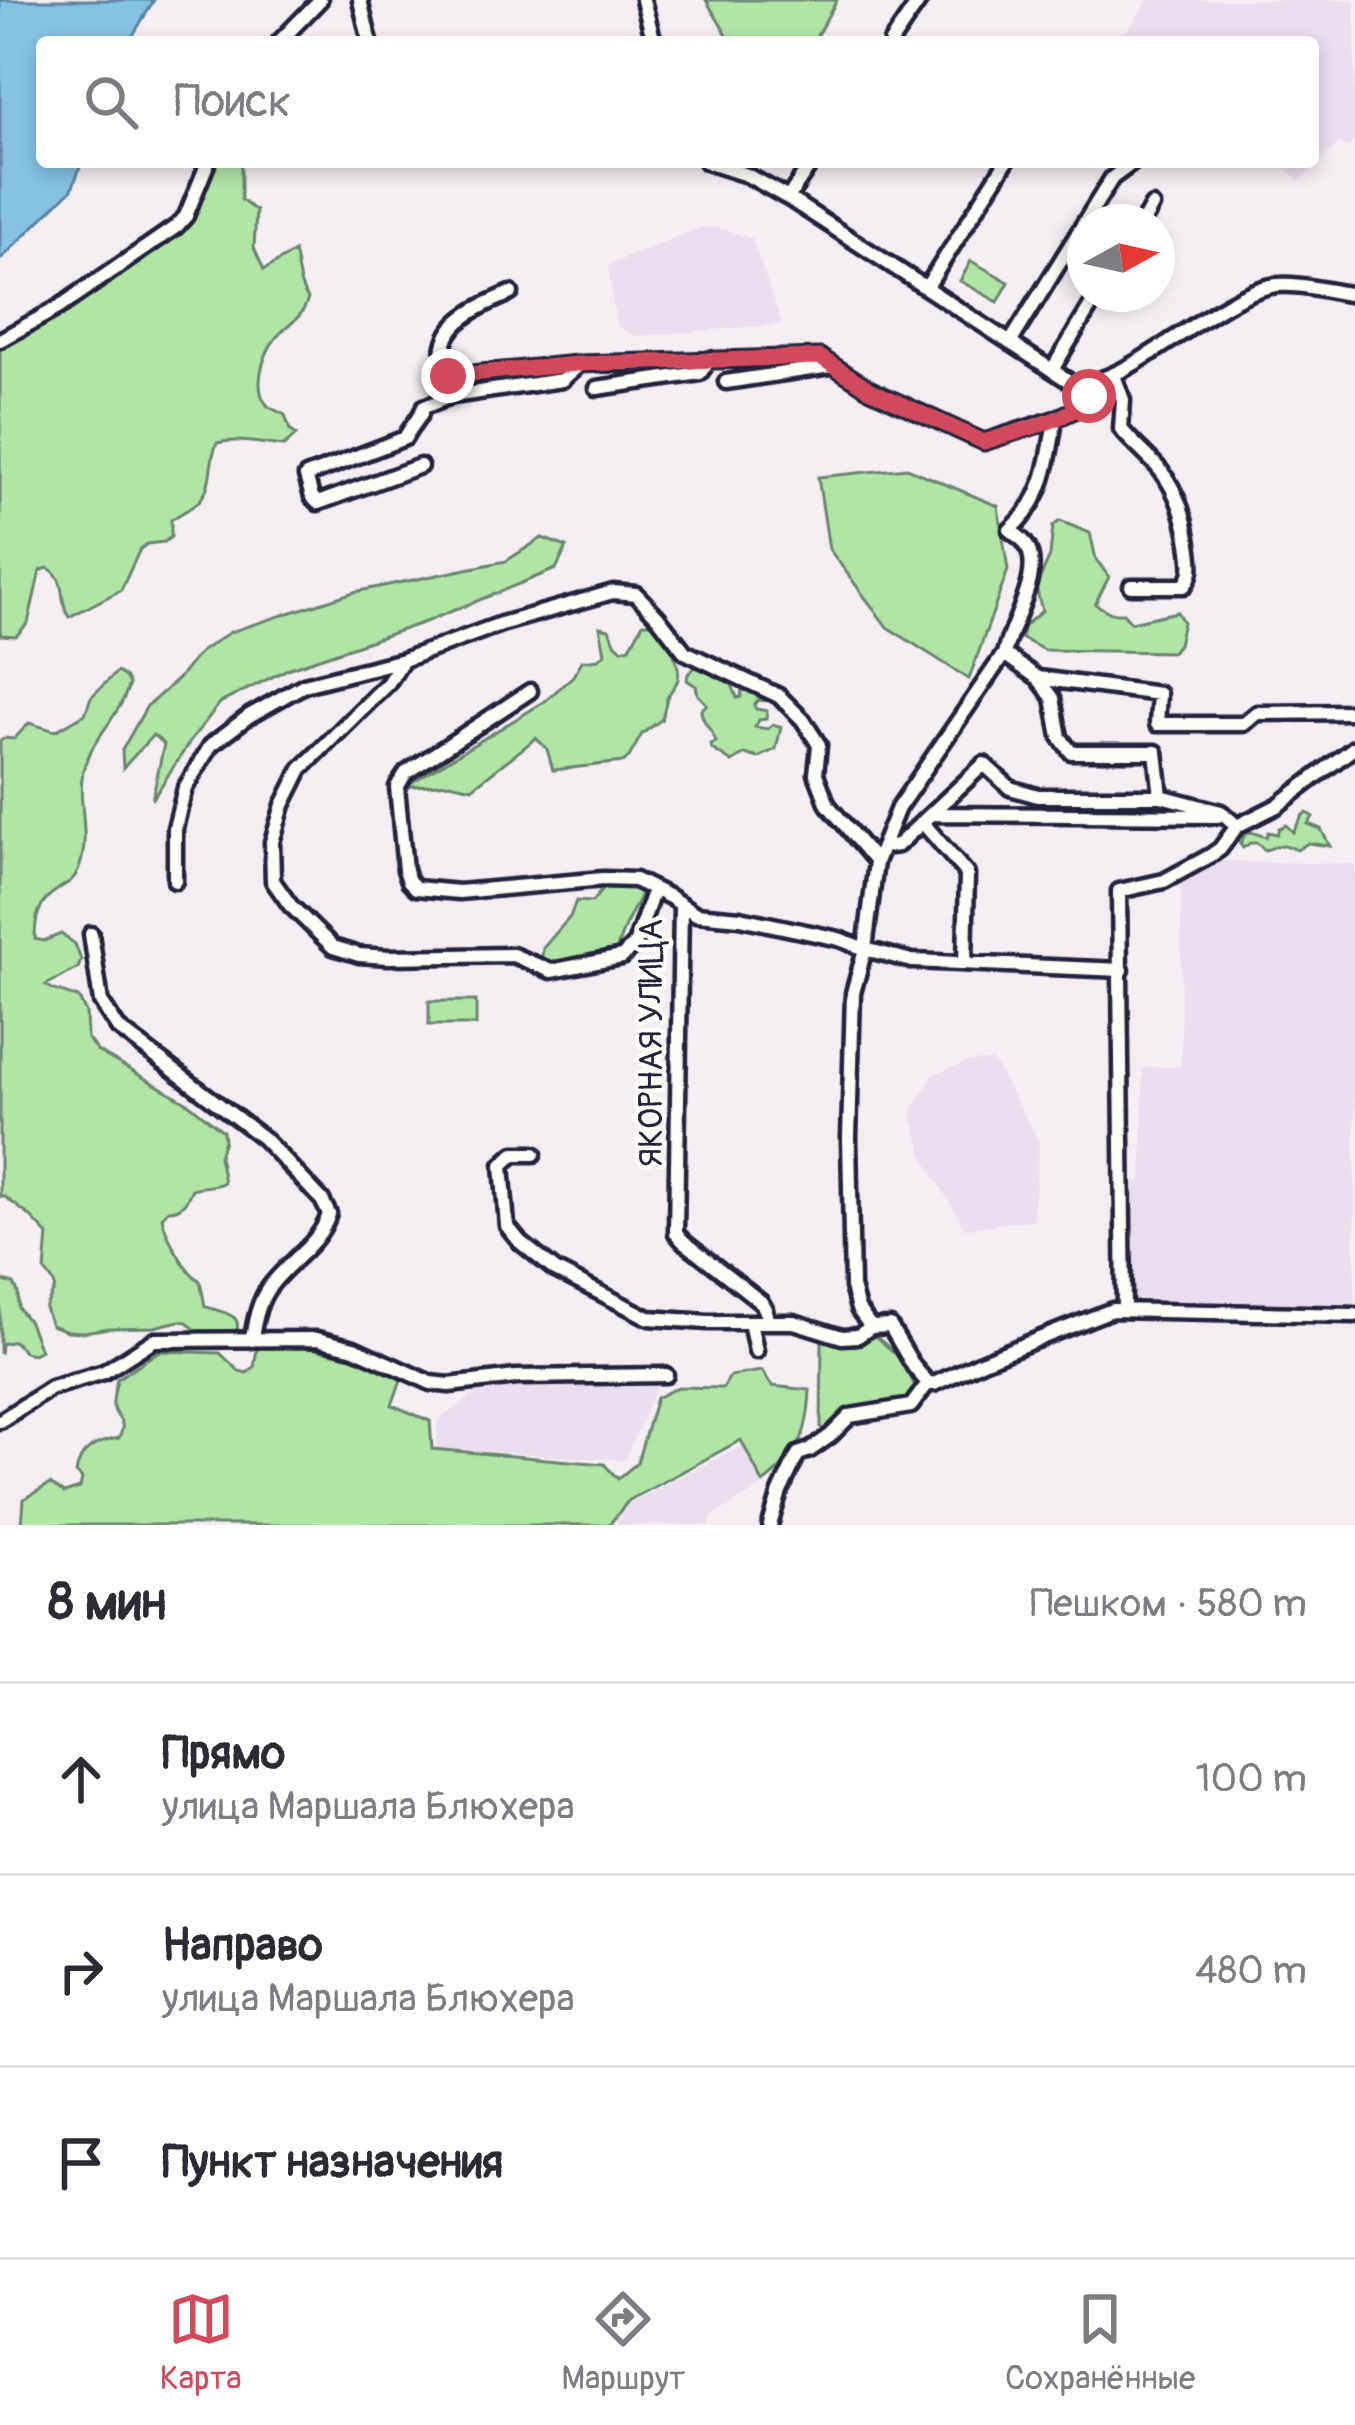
<!DOCTYPE html>
<html lang="ru">
<head>
<meta charset="utf-8">
<style>
  body { margin:0; font-family:Pangolin,sans-serif; background:#f2f2f3; color:#2b2b33 }
  .compass { position:absolute; left:1067px; top:204px; width:108px; height:108px; border-radius:50%; background:#fff; box-shadow:0 6px 18px #0003; rotate:82deg }
  .stop { position:absolute; width:36px; height:36px; margin:-27px; border:9px solid #d1495b; border-radius:50%; background:#fff }
  .stop.end { background:#d1495b; border-color:#fff; box-shadow:0 3px 12px #0008 }
  .list { margin:0; padding:0; list-style:none }
  h2 { display:flex; justify-content:space-between; align-items:center; height:156px; margin:0; padding:0 48px; font-size:51px }
  h2 small { font-size:39px; font-weight:400; color:#7c7c81 }
  .list li { display:grid; grid-template-columns:78px 1fr auto; gap:36px; align-items:center; box-sizing:border-box; height:192px; padding:0 48px; border-top:3px solid #e1e1e2 }
  .list b { display:block; font-size:45px; white-space:nowrap }
  .list p { margin:0; font-size:39px; white-space:nowrap; color:#7c7c81 }
  .list em { font-size:39px; font-style:normal; color:#7c7c81 }
  .icon { flex:none; width:66px; height:66px; fill:none; stroke:currentColor; stroke-width:2; stroke-linecap:round; stroke-linejoin:round }
  .map { position:relative; flex:none; width:1355px; height:1525px; overflow:hidden }
  .search { position:absolute; background:#fff; box-shadow:0 6px 18px #0003; left:36px; right:36px; top:36px; height:132px; display:flex; align-items:center; gap:30px; box-sizing:border-box; padding:0 42px; border-radius:12px; color:#7c7c81; font-size:45px }
  .sheet { height:732px; background:#fff }
  nav { display:flex; justify-content:space-around; align-items:center; box-sizing:border-box; height:168px; border-top:3px solid #e1e1e2; background:#fff; font-size:33px; color:#7c7c81 }
  nav a { display:grid; justify-items:center; gap:6px }
  nav .on { color:#d1495b }
  .map>svg:first-child { display:block }
  .built { fill:#e9ddee }
  .green { fill:#b1e5a6; stroke:#6a8470; stroke-width:3 }
  .water { fill:#85c2e4; stroke:#5d82a0; stroke-width:3 }
  .lines { fill:none; stroke-linecap:round; stroke-linejoin:round }
  .minor-casing { stroke:#22223b; stroke-width:21 }
  .minor { stroke:#fdfcf7; stroke-width:12 }
  .route { stroke:#d1495b; stroke-width:15 }
  .labels { text-anchor:middle; stroke-width:9; stroke-linejoin:round; paint-order:stroke }
  .street-label { font-size:33px; fill:#22223b; stroke:#fdfcf7 }
</style>
</head>
<body>
<div class="map">
<svg width="1355" height="1525" viewBox="0 0 1355 1525">
  <rect width="100%" height="100%" fill="#f4eef3"/>
  <filter id="ink" filterUnits="userSpaceOnUse"><feTurbulence type="fractalNoise" baseFrequency=".00833" numOctaves="2"/><feDisplacementMap in="SourceGraphic" scale="24" xChannelSelector="R" yChannelSelector="G"/><feConvolveMatrix kernelMatrix="1 2 1 2 8 2 1 2 1" color-interpolation-filters="sRGB"/></filter>
  <g filter="url(#ink)">
    <path class="built" d="M1148 0H1355V141L1347 148 1340 142 1299 181 1281 162H1313V42H1119Z
      M701 227 725 229 752 239 782 324 636 336 616 325 608 265Z
      M1218 861 1355 864V1306L1128 1299 1127 1184 1142 1180 1143 1068 1181 1066V873Z
      M993 1061 1039 1141 1033 1220 965 1228 925 1160 911 1112 934 1074 969 1062Z
      M659 1380 625 1460 437 1448V1421L489 1384Z
      M743 1445 764 1486 712 1516 710 1525H616L626 1505Z"/>
    <path class="green" d="M706 0H837L813 42H731Z
      M212 162H241V200L256 211 254 248 264 270 294 252C299 270 297 284 308 299 300 322 289 322 276 338 264 353 252 387 267 405 272 410 279 411 285 415L290 430 296 435 284 446C261 444 238 438 217 443 208 462 214 487 198 502 190 509 179 514 171 520V537L164 542 147 544 140 549 121 590 69 617C58 601 68 578 48 568L40 571 28 623 16 636 0 635V346L137 261 183 228Z
      M971 261 1009 282 998 302 960 281Z
      M907 468 998 506 1008 570 969 679 887 627 829 549 818 477Z
      M1060 521 1090 533 1096 559 1109 577 1095 604 1111 613H1123L1131 622 1177 612 1183 622 1178 644 1172 652 1044 650 1021 638 1024 626 1042 611 1036 587 1050 556 1053 526Z
      M542 538 567 547 556 569 425 622 290 668 220 703 191 740 152 800 164 744 153 735 123 768 122 750 147 706 178 679 200 652 230 632 354 592 506 561Z
      M643 623H651C664 635 682 660 678 679 676 686 670 691 667 698 666 702 663 714 662 719L642 734 629 757 623 762 553 770 547 749 536 738 472 788 450 783 404 787 544 702 573 676 582 661 599 659 605 653 600 627 609 629 616 644 622 649 630 647Z
      M698 665 702 669 706 667 712 673C728 670 733 686 737 698L741 697 743 681 769 695 766 701 758 700 754 705 756 709 767 711 766 719 759 720 755 727 768 729 773 724 781 727 776 749 758 758 745 754 732 762 712 749 711 744 716 742C713 730 701 722 701 710L707 704 698 695 696 686 687 680 688 674Z
      M117 672 125 677 129 684C120 717 94 735 84 767 75 802 93 835 78 871 73 882 65 884 57 890 38 902 35 919 35 939L44 941 61 934 75 944 81 960 78 968 46 985 54 990 79 998 86 1013 87 1038 97 1051 188 1103 223 1131 224 1140 219 1156 224 1182C214 1188 204 1185 192 1189 186 1202 183 1210 168 1210L162 1217C166 1236 184 1270 200 1281L205 1306C220 1313 246 1312 235 1336L200 1334 187 1322 179 1321 154 1327 109 1328 84 1332 67 1331 51 1325 45 1308C53 1289 62 1290 45 1271L48 1235 30 1216 5 1197 0 1196V741L5 738 14 739 29 723 55 731 85 714 91 697Z
      M1307 813 1313 817 1308 824 1321 829 1330 846 1308 843 1297 850C1281 842 1281 845 1265 850L1257 843H1250L1243 848 1240 844 1245 834 1251 832 1266 837 1268 832 1277 834 1279 828 1286 825 1293 832 1303 815Z
      M609 881 633 884 642 892 625 926 615 953 556 965 549 963 542 957 543 948 570 917 576 901 592 902Z
      M429 1001H476V1025H429Z
      M0 1280 14 1284 18 1292V1308L29 1322 40 1350 33 1354 24 1352 14 1341 1 1344 0 1354Z
      M873 1334 905 1362 917 1392 895 1407 826 1431 821 1428 822 1339 855 1346Z
      M264 1344 296 1345 371 1361 401 1380 392 1405 430 1421 432 1449 604 1464 618 1479 637 1463 656 1398 678 1387 723 1388 730 1376 762 1371 772 1386 810 1390C808 1436 799 1455 763 1483L741 1440 628 1501 609 1525H22L24 1499 50 1484 64 1493 80 1488 82 1479 76 1473C80 1449 96 1442 119 1438 128 1418 116 1422 113 1406 112 1398 116 1386 117 1379L159 1351 220 1353 239 1371 247 1373 254 1367 257 1349Z"/>
    <path class="water" d="M0 0H154L129 42H42V162H82L72 189 0 260Z"/>
    <g class="lines">
      <g class="minor-casing">
        <path id="minor" d="M360 0 370 42
          M643 0 654 42
          M279 42 320 0
          M891 42 920 0
          M706 162 747 175 788 198 1072 383C1123 391 1214 297 1271 286 1294 281 1331 292 1355 295
          M788 198 812 162
          M1143 222 1152 206
          M926 288 1006 162
          M511 293C475 308 427 328 449 376L577 364 820 357 871 390 984 442 1055 419 1081 407 1094 383
          M0 340 58 308 177 226 186 216 208 162
          M1010 343 1112 178 1134 162
          M1052 370 1098 294
          M1114 375 1123 400 1121 429C1133 444 1149 456 1161 471 1179 494 1186 521 1190 550 1192 565 1193 575 1184 586H1131
          M726 382 831 366
          M597 388 700 373 710 359
          M420 466 318 503 312 497 306 476 405 438C411 426 419 420 424 407L452 396 562 380 579 365
          M1004 654 1038 678 1159 694 1157 724H1244L1257 713 1355 712
          M403 660 388 683 301 769 283 805 272 842 273 881 290 905 333 947 359 955 388 957 513 955 551 971 622 957 635 944 654 889
          M1038 678 1053 698 1060 737 1071 752H1156L1161 796 1221 812 1237 826
          M530 691 406 773 397 787 405 870 409 881 416 888 459 892 603 879 635 880 670 897 696 914 740 918 839 939 865 949 912 961 1122 970
          M933 814 1218 816
          M923 823 967 874 965 963
          M882 847 898 845 984 764 1010 788 1038 796H1161
          M175 881V828L185 788 211 745 249 716 304 685 403 660 501 624 613 592 636 594 658 617 685 652 779 696 803 720 819 745 816 774 828 805 876 862
          M681 906 676 1233 683 1241 761 1302 765 1309 767 1320
          M91 934 101 1002 118 1028 263 1138 322 1200 329 1214C319 1247 283 1264 266 1292 257 1307 254 1323 252 1340
          M534 1154H514L502 1165 507 1226 520 1242 555 1270 649 1318 708 1322H794L842 1337 858 1336 871 1327
          M1124 1310 1119 891 1164 881 1210 856 1220 849 1237 826 1277 806 1355 747
          M750 1322 756 1351
          M871 1327 858 1309 852 1287 849 1138 853 993 865 949 876 862 898 808 1004 654C1011 622 1046 571 1025 543 1024 540 1012 532 1010 530 1044 501 1049 461 1055 419
          M871 1327 890 1326 914 1367 928 1383
          M0 1421 51 1388 104 1372 154 1340 317 1339 354 1348 431 1383 449 1385 516 1377 666 1375
          M770 1525 780 1492 798 1454 810 1450 830 1436 850 1416 911 1406 928 1383 934 1384 983 1361 1112 1310 1355 1315"/>
      </g>
      <use href="#minor" class="minor"/>
    </g>
  </g>
  <g class="lines" filter="url(#ink)">
    <path class="route" d="M448 376 577 364 820 357 871 390 984 442C1012 432 1073 421 1089 396"/>
  </g>
  <g class="labels">
    <g class="street-label">
      <text transform="translate(650 1043) rotate(-90)" y="12">ЯКОРНАЯ УЛИЦА</text>
    </g>
  </g>
</svg>
<svg class="compass" viewBox="-18 -18 36 36"><path d="M0-13l5 13h-10z" fill="#e53935"/><path d="M0 13l5-13h-10z" fill="#7c7c81"/></svg>
<div class="stop" style="left:1089px;top:396px"></div>
<div class="stop end" style="left:448px;top:376px"></div>
<div class="search"><svg class="icon" aria-label="search" viewBox="0 0 24 24"><circle cx="10" cy="10" r="6"/><path d="M15 15l6 6"/></svg>Поиск</div>
</div>
<section class="sheet">
<h2>8 мин<small>Пешком · 580 m</small></h2>
<ul class="list">
<li><svg class="icon" aria-label="ahead" viewBox="0 0 24 24"><path d="M12 20V5M6 11l6-6 6 6"/></svg><div><b>Прямо</b><p>улица Маршала Блюхера</p></div><em>100 m</em></li>
<li><svg class="icon" aria-label="right" viewBox="0 0 24 24"><path d="M7 20v-9h11M14 6l5 5-5 5"/></svg><div><b>Направо</b><p>улица Маршала Блюхера</p></div><em>480 m</em></li>
<li><svg class="icon" aria-label="arrive" viewBox="0 0 24 24"><path d="M6 21V4h12l-3 4 3 4H6"/></svg><div><b>Пункт назначения</b></div></li>
</ul>
</section>
<nav>
<a class="on"><svg class="icon" aria-label="map" viewBox="0 0 24 24"><path d="M3 6l6-2 6 2 6-2v14l-6 2-6-2-6 2zM9 4v14M15 6v14"/></svg>Карта</a>
<a><svg class="icon" aria-label="directions" viewBox="0 0 24 24"><path d="M12 3l9 9-9 9-9-9zM9 14v-3h6M13 9l2 2-2 2"/></svg>Маршрут</a>
<a><svg class="icon" aria-label="saved" viewBox="0 0 24 24"><path d="M7 4h10v16l-5-4-5 4z"/></svg>Сохранённые</a>
</nav>
</body>
</html>
